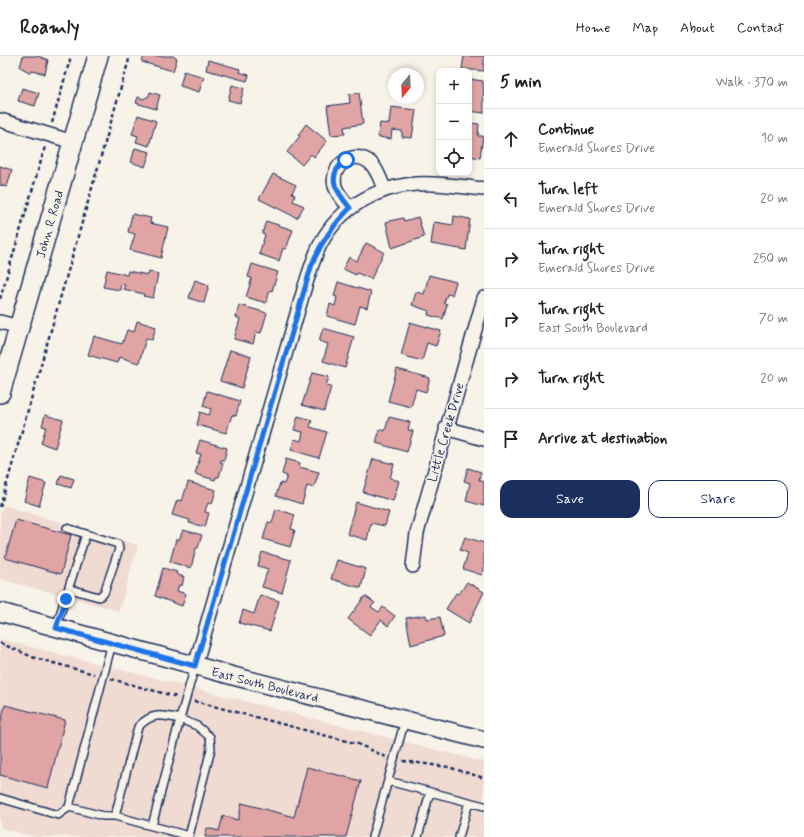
<!DOCTYPE html>
<html lang="en">
<head>
<meta charset="utf-8">
<style>
  body { margin:0; font-family:Mynerve,sans-serif; background:#f6f6f6; color:#222 }
  .controls { position:absolute; right:12px; top:12px; display:grid; overflow:hidden; border-radius:8px; box-shadow:0 2px 6px #0003 }
  .controls button { width:36px; height:36px; display:grid; place-items:center; padding:0; border:0; border-bottom:1px solid #e0e0e0; background:#fff; color:#222; font:20px sans-serif }
  .compass { position:absolute; left:388px; top:12px; width:36px; height:36px; border-radius:50%; background:#fff; box-shadow:0 2px 6px #0003; rotate:198deg }
  .stop { position:absolute; width:12px; height:12px; margin:-9px; border:3px solid #1a73e8; border-radius:50%; background:#fff }
  .stop.end { background:#1a73e8; border-color:#fff; box-shadow:0 1px 4px #0008 }
  .list { margin:0; padding:0; list-style:none }
  h2 { display:flex; justify-content:space-between; align-items:center; height:52px; margin:0; padding:0 16px; font-size:17px }
  h2 small { font-size:13px; font-weight:400; color:#767676 }
  .list li { display:grid; grid-template-columns:26px 1fr auto; gap:12px; align-items:center; box-sizing:border-box; height:60px; padding:0 16px; border-top:1px solid #e0e0e0 }
  .list b { display:block; font-size:15px; white-space:nowrap }
  .list p { margin:0; font-size:13px; white-space:nowrap; color:#767676 }
  .list em { font-size:13px; font-style:normal; color:#767676 }
  .actions { display:flex; gap:8px; padding:12px 16px }
  .actions a { flex:1; padding:9px 0; border:1px solid #1b2f5e; border-radius:12px; text-align:center; font-size:14px; color:#1b2f5e }
  .actions .main { background:#1b2f5e; color:#fff }
  .icon { flex:none; width:22px; height:22px; fill:none; stroke:currentColor; stroke-width:2; stroke-linecap:round; stroke-linejoin:round }
  .map { position:relative; flex:none; width:484px; height:781px; overflow:hidden }
  header { display:flex; align-items:center; gap:24px; box-sizing:border-box; height:56px; padding:0 20px; background:#fff; border-bottom:1px solid #e0e0e0 }
  header strong { font-size:19px }
  nav { display:flex; gap:22px; margin-inline-start:auto; font-size:14px }
  main { display:flex }
  aside { flex:1; background:#fff }
  .map>svg:first-child { display:block }
  .built { fill:#f0dbd3 }
  .building { fill:#dfa4a3; stroke:#1b2f5e }
  .lines { fill:none; stroke-linecap:round; stroke-linejoin:round }
  .service-casing { stroke:#1b2f5e; stroke-width:10 }
  .minor-casing { stroke:#1b2f5e; stroke-width:16 }
  .tertiary-casing { stroke:#1b2f5e; stroke-width:20 }
  .secondary-casing { stroke:#1b2f5e; stroke-width:22 }
  .path { stroke:#1b2f5e; stroke-width:2.5; stroke-dasharray:4 3; stroke-linecap:butt }
  .service { stroke:#f7f3e8; stroke-width:7 }
  .minor { stroke:#f7f3e8; stroke-width:13 }
  .tertiary { stroke:#f7f3e8; stroke-width:17 }
  .secondary { stroke:#f7f3e8; stroke-width:19 }
  .route { stroke:#1a73e8; stroke-width:5 }
  .labels { text-anchor:middle; stroke-width:3; stroke-linejoin:round; paint-order:stroke }
  .street-label { font-size:13px; fill:#1b2f5e; stroke:#f7f3e8 }
</style>
</head>
<body>
<header>
<strong>Roamly</strong>
<nav><a>Home</a><a>Map</a><a>About</a><a>Contact</a></nav>
</header>
<main>
<div class="map">
<svg width="484" height="781" viewBox="0 0 484 781">
  <rect width="100%" height="100%" fill="#f7f3e8"/>
  <filter id="ink" filterUnits="userSpaceOnUse"><feTurbulence type="fractalNoise" baseFrequency=".025" numOctaves="2"/><feDisplacementMap in="SourceGraphic" scale="8" xChannelSelector="R" yChannelSelector="G"/><feConvolveMatrix kernelMatrix="1 2 1 2 8 2 1 2 1" color-interpolation-filters="sRGB"/></filter>
  <g filter="url(#ink)">
    <path class="built" d="M3 449 138 489 119 555 0 523V460Z
      M0 583 484 706V781H36L0 772Z"/>
    <path class="building" d="M23 0H38L48 4 45 18 32 15 31 17 20 11Z
      M144 0H173L177 3 173 15 142 6Z
      M464 0H484V15L462 13Z
      M208 4 240 13 239 16 249 19 247 25 206 14Z
      M184 15 204 21 199 36 180 30Z
      M469 23 483 25 484 57 469 55Z
      M232 29 244 32 240 47 228 44Z
      M22 32 39 37 35 50 18 45Z
      M150 36 160 39 156 53 136 47 138 41 143 43 149 40Z
      M359 37 363 68 344 71 345 78 331 79 327 50 350 47 349 38Z
      M391 51 416 54 412 82 402 81V75L392 74 391 83 378 81 380 67 389 68Z
      M138 59 156 65 149 90 136 86 138 80 132 78Z
      M469 67 479 68 478 80H483L480 102 469 100Z
      M306 68 327 85 314 101 311 98 302 109 287 96 300 80 298 79Z
      M135 92 150 96 145 111 131 106Z
      M0 110 12 114 7 131 0 129Z
      M273 118 296 129 292 137 295 139 293 145 304 150 297 162 259 143Z
      M132 158 151 162 150 167 168 171 161 202 130 194 135 178 128 176Z
      M454 160 470 163 466 194 431 188 434 166 453 169Z
      M418 161 424 181 392 192 386 166 403 162 404 165Z
      M266 165 293 174 286 193 283 192 279 205 259 198 265 179 262 178Z
      M366 187 384 196 371 223 357 217 356 219 343 213 349 201 357 205Z
      M252 208 278 216 272 235 270 234 266 247 246 241 252 222 248 221Z
      M107 214 127 219 128 215 148 219 149 215 158 218 153 242 143 240 144 238 123 233 125 229 121 228 120 234 103 231Z
      M429 219 456 226 452 239 447 238 444 247 447 248 443 263 428 259 429 255 412 249 416 236 424 238Z
      M195 224 209 229 204 247 189 242Z
      M338 226 371 236 367 252 360 250 355 268 327 260 330 248 335 250 337 241 334 240Z
      M239 249 267 257 261 277 256 276 253 288 234 283 240 263 236 261Z
      M137 265 156 271 152 284 146 282 139 307 119 301 117 307 88 299 94 280 122 288 127 274 134 276Z
      M410 266 441 275 436 290 427 287 422 305 401 299Z
      M323 272 354 281 345 312 323 305 328 288 319 285Z
      M230 294 251 300 242 332 220 325Z
      M397 313 430 322 426 336 416 333 411 351 388 345Z
      M312 317 329 321 326 330 331 331 324 355 302 349Z
      M207 335 240 345 236 360 232 359 226 377 197 369 200 356 209 359 211 353 203 350Z
      M45 359 63 364 55 392 41 387 46 371 42 370Z
      M298 360 312 364 310 371 327 376 319 402 291 394 294 383 301 385 303 376 294 374Z
      M389 361 410 366 408 374 413 375 407 396 376 387 380 373 385 375Z
      M200 384 227 392 224 404H221L220 406 223 407 219 421H216L215 424 195 418 201 398 196 397Z
      M286 403 300 407 299 411 319 416 314 432 307 430 302 448 276 440 280 427 284 428 287 420 282 418Z
      M373 403 394 408 390 422 399 425 393 445 363 436Z
      M468 412 481 416 479 424 484 426V450L466 445 470 427 464 425Z
      M61 419 74 423 71 432 58 428Z
      M30 422 46 427 39 450 24 445Z
      M188 426 216 434 212 448 208 447 206 452 205 456 209 457 205 471 189 467 190 464 172 459 177 444 182 445Z
      M356 446 389 456 385 470 371 467 367 484 347 478Z
      M276 453 295 459 291 473 295 474 290 491 263 483 268 466 272 467Z
      M16 464 71 479 61 518 5 502Z
      M183 474 202 479 198 492H196L191 512 170 506 176 483 179 484Z
      M465 481 484 487V513L482 519 463 513 468 497 460 494Z
      M262 496 291 504 282 537 262 531 268 513 258 510Z
      M337 504 366 513 361 532 331 523Z
      M163 512 177 516 176 518 184 521 182 530 179 529 177 535 186 538 182 550 155 540Z
      M467 526 484 536 469 567 446 553 456 537 459 538Z
      M260 539 279 545 270 575 239 567 243 554 254 558Z
      M365 540 375 547 371 551 379 556 383 551 395 560 388 570 381 564 370 579 348 563Z
      M426 559 427 563 440 561 444 580 411 589 406 562Z
      M5 649 65 664 48 732 0 719V670Z
      M307 711 361 725 346 781H205L207 772 219 775 223 760 238 764 242 747 294 761Z"/>
    <g class="lines">
      <g class="service-casing">
        <path id="service" d="M67 472 118 488 119 493 104 537 99 541 70 533
          M56 571 86 478
          M388 725 484 750
          M0 742 58 759 69 751 112 587
          M69 751 103 760H115
          M152 770 180 663C162 659 152 656 138 671L115 760 189 780 211 693 210 681 197 670 180 663 195 610
          M372 781 405 664
          M418 781 430 736
          M459 781 469 746"/>
      </g>
      <g class="minor-casing">
        <path id="minor" d="M0 64 73 86
          M350 152C345 146 337 138 335 130 330 111 351 94 368 105 377 111 380 124 385 134
          M0 266 19 271
          M446 372 484 383
          M413 510 417 477 484 242
          M195 610 305 230C310 215 314 200 321 187 340 151 377 131 416 128 438 126 462 131 484 133"/>
      </g>
      <g class="tertiary-casing">
        <path id="tertiary" d="M0 556 237 621 484 684"/>
      </g>
      <g class="secondary-casing">
        <path id="secondary" d="M0 337 98 0"/>
      </g>
      <path class="path" d="M52 67 71 0
        M0 243 45 91
        M0 451 130 0
        M0 587 35 602 94 618
        M111 623 177 641
        M194 645 358 688 386 701
        M403 705 448 711 484 722"/>
      <use href="#service" class="service"/>
      <use href="#minor" class="minor"/>
      <use href="#tertiary" class="tertiary"/>
      <use href="#secondary" class="secondary"/>
    </g>
  </g>
  <g class="lines" filter="url(#ink)">
    <path class="route" d="M66 543 56 572 195 610 311 211C320 187 332 170 350 152 337 136 324 120 346 104"/>
  </g>
  <g class="labels">
    <g class="street-label">
      <text transform="translate(49 168) rotate(-74)" y="5">John R Road</text>
      <text transform="translate(445 376) rotate(-74)" y="5">Little Creek Drive</text>
      <text transform="translate(265 628) rotate(14)" y="5">East South Boulevard</text>
    </g>
  </g>
</svg>
<div class="controls">
<button>+</button>
<button>−</button>
<button><svg class="icon" aria-label="locate" viewBox="0 0 24 24"><circle cx="12" cy="12" r="6"/><path d="M12 2v4M12 18v4M2 12h4M18 12h4"/></svg></button>
</div>
<svg class="compass" viewBox="-18 -18 36 36"><path d="M0-13l5 13h-10z" fill="#e53935"/><path d="M0 13l5-13h-10z" fill="#767676"/></svg>
<div class="stop" style="left:346px;top:104px"></div>
<div class="stop end" style="left:66px;top:543px"></div>
</div>
<aside>
<h2>5 min<small>Walk · 370 m</small></h2>
<ul class="list">
<li><svg class="icon" aria-label="ahead" viewBox="0 0 24 24"><path d="M12 20V5M6 11l6-6 6 6"/></svg><div><b>Continue</b><p>Emerald Shores Drive</p></div><em>10 m</em></li>
<li><svg class="icon" aria-label="left" viewBox="0 0 24 24"><path d="M17 20v-9H6M10 6l-5 5 5 5"/></svg><div><b>Turn left</b><p>Emerald Shores Drive</p></div><em>20 m</em></li>
<li><svg class="icon" aria-label="right" viewBox="0 0 24 24"><path d="M7 20v-9h11M14 6l5 5-5 5"/></svg><div><b>Turn right</b><p>Emerald Shores Drive</p></div><em>250 m</em></li>
<li><svg class="icon" aria-label="right" viewBox="0 0 24 24"><path d="M7 20v-9h11M14 6l5 5-5 5"/></svg><div><b>Turn right</b><p>East South Boulevard</p></div><em>70 m</em></li>
<li><svg class="icon" aria-label="right" viewBox="0 0 24 24"><path d="M7 20v-9h11M14 6l5 5-5 5"/></svg><div><b>Turn right</b></div><em>20 m</em></li>
<li><svg class="icon" aria-label="arrive" viewBox="0 0 24 24"><path d="M6 21V4h12l-3 4 3 4H6"/></svg><div><b>Arrive at destination</b></div></li>
</ul>
<div class="actions"><a class="main">Save</a><a>Share</a></div>
</aside>
</main>
</body>
</html>
